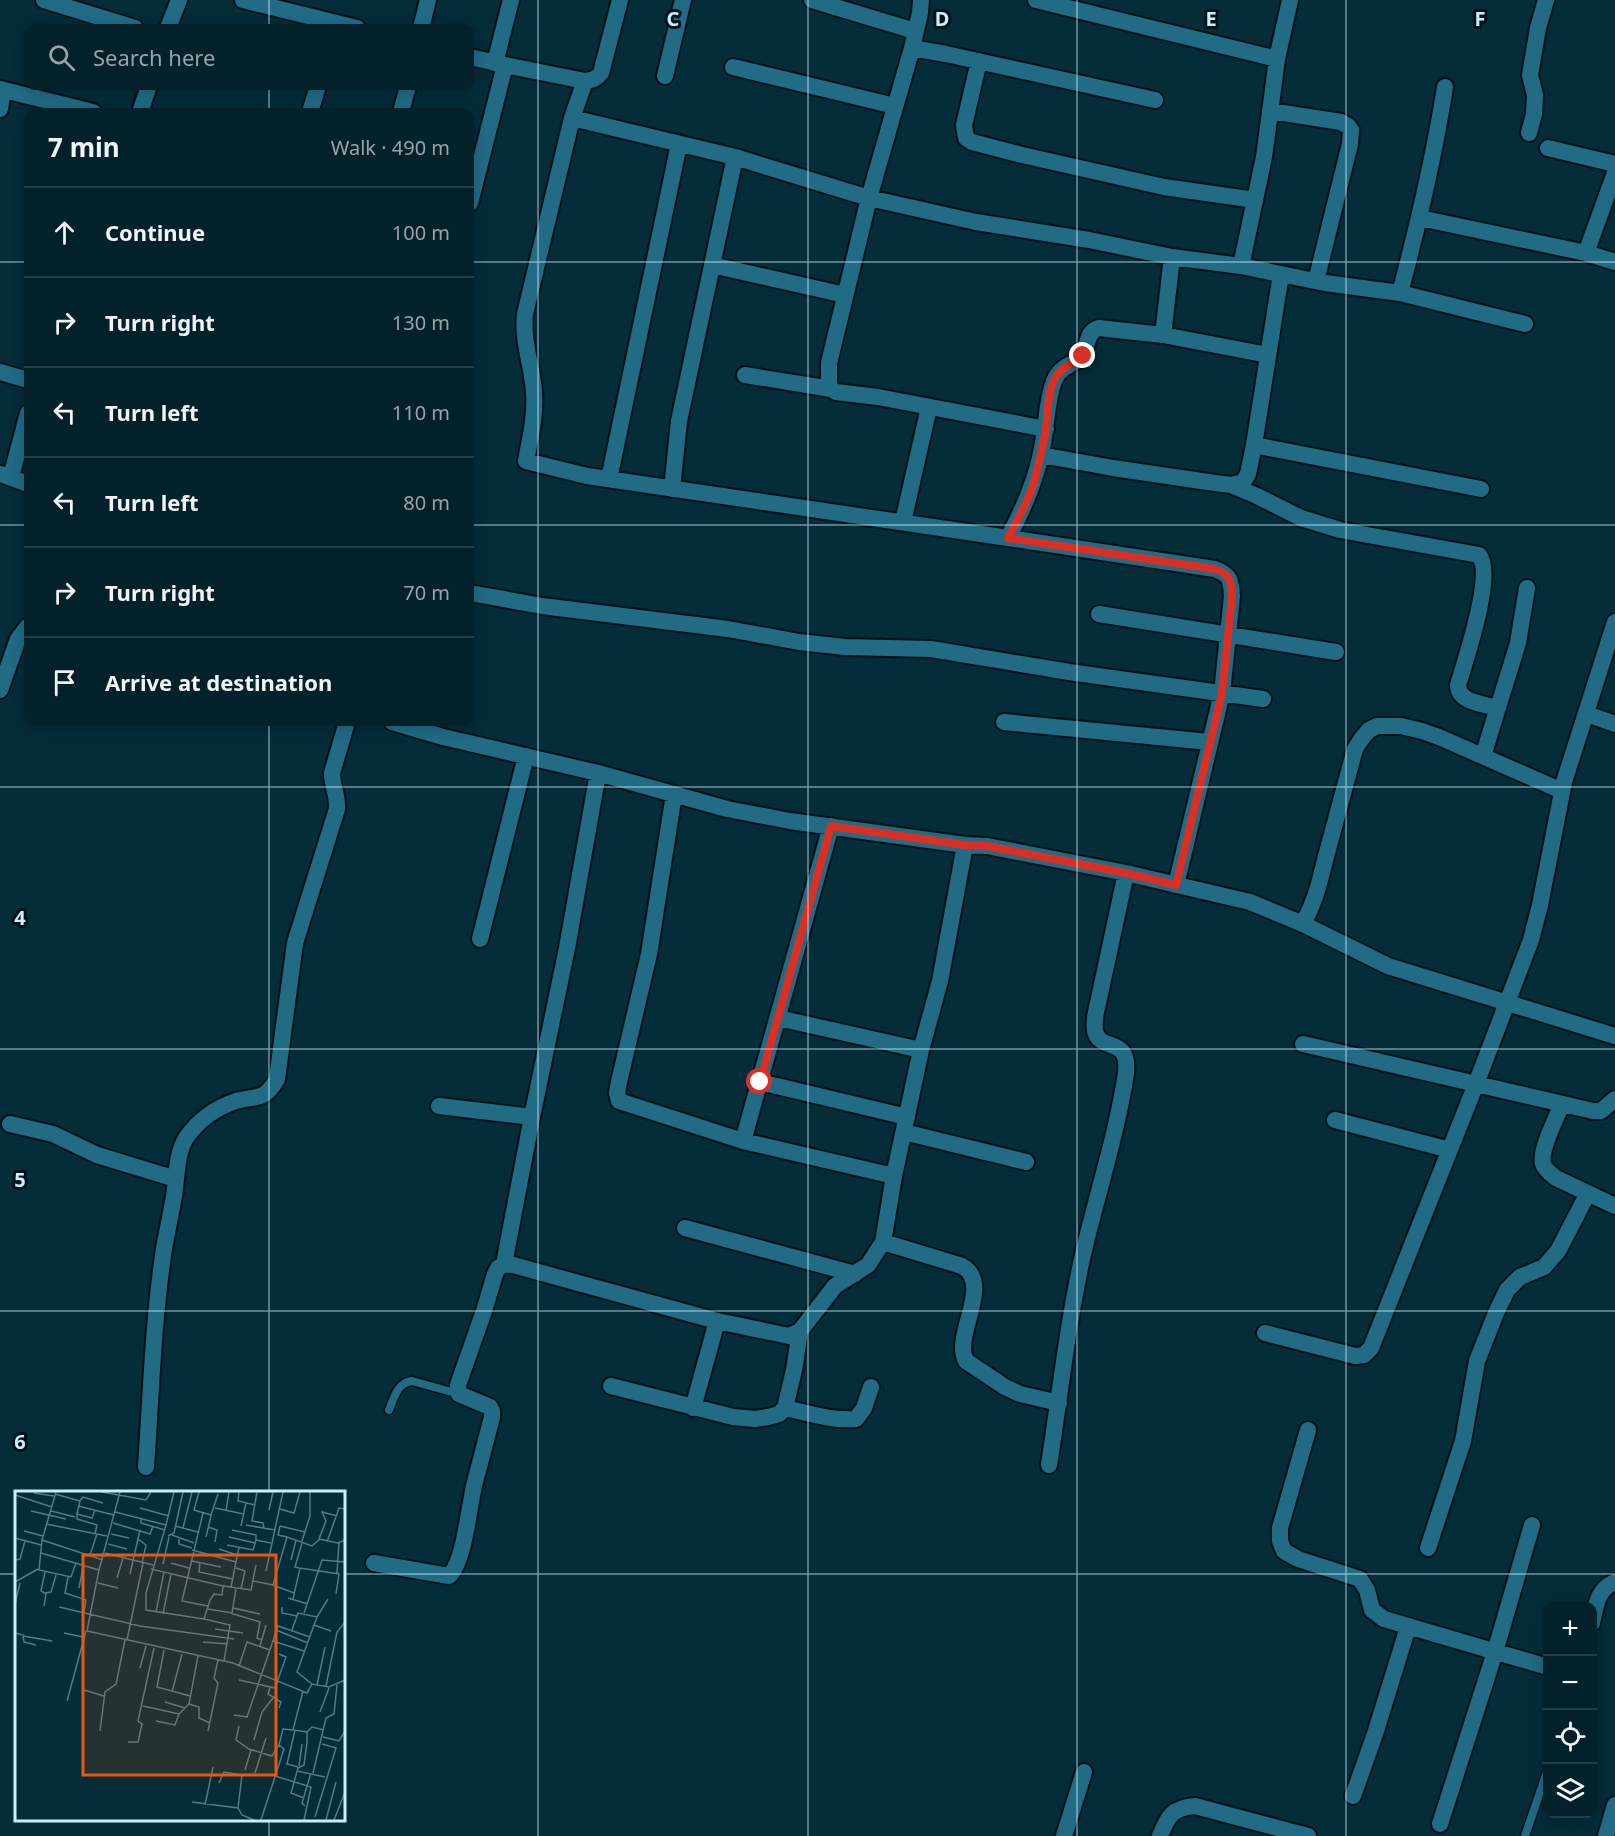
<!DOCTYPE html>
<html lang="en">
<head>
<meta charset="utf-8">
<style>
  body { margin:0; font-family:"Noto Sans",sans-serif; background:#112e37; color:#f1f3f6 }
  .controls { position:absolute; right:18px; bottom:18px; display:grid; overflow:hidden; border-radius:12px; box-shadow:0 3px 15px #0003 }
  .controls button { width:54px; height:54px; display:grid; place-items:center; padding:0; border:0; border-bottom:2px solid #243e47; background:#03212b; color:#f1f3f6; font:30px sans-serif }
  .stop { position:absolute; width:18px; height:18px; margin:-14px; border:4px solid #d93025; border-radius:50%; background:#fff }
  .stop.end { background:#d93025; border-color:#fff; box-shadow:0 2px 6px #0008 }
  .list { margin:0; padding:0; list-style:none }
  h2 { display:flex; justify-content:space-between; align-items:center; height:78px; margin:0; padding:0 24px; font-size:26px }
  h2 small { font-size:20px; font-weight:400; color:#97a3a9 }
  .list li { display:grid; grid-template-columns:39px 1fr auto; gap:18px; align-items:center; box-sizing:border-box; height:90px; padding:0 24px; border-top:2px solid #243e47 }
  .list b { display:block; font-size:22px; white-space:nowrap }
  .list em { font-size:20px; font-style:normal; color:#97a3a9 }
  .icon { flex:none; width:33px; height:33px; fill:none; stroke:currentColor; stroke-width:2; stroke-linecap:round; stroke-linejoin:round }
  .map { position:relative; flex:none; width:1615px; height:1836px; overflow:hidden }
  .search { position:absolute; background:#03212b; box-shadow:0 3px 15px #0003; left:24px; top:24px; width:450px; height:66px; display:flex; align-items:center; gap:15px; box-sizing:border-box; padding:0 21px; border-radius:12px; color:#97a3a9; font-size:22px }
  .panel { position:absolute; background:#03212b; box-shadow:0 3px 15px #0003; left:24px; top:108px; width:450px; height:618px; border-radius:12px }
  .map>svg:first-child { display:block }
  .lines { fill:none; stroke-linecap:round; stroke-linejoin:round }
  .service-casing { stroke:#00131b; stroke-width:11 }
  .minor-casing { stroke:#00131b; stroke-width:20 }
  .service { stroke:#216b85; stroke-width:8 }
  .minor { stroke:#216b85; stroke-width:16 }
  .route { stroke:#d93025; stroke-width:8 }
  .grid { fill:none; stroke:#cbedfc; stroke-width:1.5; stroke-opacity:0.55 }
  .inset-road { fill:none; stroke:#547987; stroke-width:1.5 }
  .view { fill:#e8590c; fill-opacity:0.15; stroke:#e8590c; stroke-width:3 }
  .inset-edge { fill:none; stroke:#cbedfc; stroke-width:3 }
  .grid-label { font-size:20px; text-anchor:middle; font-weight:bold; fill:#cbedfc; stroke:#00131b; stroke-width:6; stroke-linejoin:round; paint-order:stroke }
</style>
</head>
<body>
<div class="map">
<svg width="1615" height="1836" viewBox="0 0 1615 1836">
  <rect width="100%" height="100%" fill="#042c39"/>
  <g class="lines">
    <g class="service-casing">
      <path id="service" d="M389 1410C394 1398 397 1383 412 1381L459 1394
        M1525 1836 1548 1769"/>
    </g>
    <g class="minor-casing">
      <path id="minor" d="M44 0 135 28
        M243 0 357 28
        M812 0 915 31
        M921 0 920 13 912 48 869 198 829 363V384L831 389 836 392 878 397 1046 429
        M1036 0 1277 59
        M168 28 179 0
        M421 28 428 0
        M912 48 946 54 1155 100
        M470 57 505 65 585 81C593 80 596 79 601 73L620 0
        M979 61 964 125 966 138 972 142 1022 155 1164 187 1255 200
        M495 63 511 0
        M733 67 895 106
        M665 76 683 0
        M585 81 572 118 525 314C522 342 532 364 534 392 536 415 530 439 526 461L587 476 1008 538
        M0 89 93 112
        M0 109 3 90
        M1270 111 1341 122 1348 126 1351 130 1350 144 1316 281
        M140 112 149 86
        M310 112 318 86
        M401 112 408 86
        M572 118 735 157 869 198 976 222 1089 240 1172 257 1163 335 1099 328C1086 332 1089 343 1083 354 1077 366 1061 363 1054 381 1046 402 1047 426 1042 448 1036 481 1023 509 1008 538L1215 569C1231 575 1231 581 1232 596L1222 693 1176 885
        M1529 133 1534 114 1535 95 1530 75 1538 28 1546 0
        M1548 148 1615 164
        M470 203 505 65
        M1420 218 1586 253 1615 173
        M1586 253 1615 262
        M1172 257 1241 266 1325 283 1400 293C1418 225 1434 157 1445 87
        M712 265 845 295
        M1241 266 1264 157 1277 59 1290 0
        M1400 293 1525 324
        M1163 335 1268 355
        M0 372 28 380
        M745 375 831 389
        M1254 445 1481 489
        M1041 455 1113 468 1215 483 1231 485 1243 482 1248 474 1254 445 1281 274
        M1 474 28 484
        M11 477 28 413
        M609 479 679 144
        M1231 485 1257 496 1301 518 1340 530 1479 555C1495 574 1465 661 1458 685 1458 703 1485 704 1498 708
        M672 489 679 421 735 157
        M903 522 929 407
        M470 593 542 606 728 629 799 642 845 647 931 649 1069 672 1263 699
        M1099 614 1336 652
        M0 690 18 639 27 627
        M1587 714 1615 724
        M392 722 443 737 598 773 727 809 790 821 965 845 987 846 1126 873 1250 902 1303 924 1388 966 1615 1036
        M1004 722 1209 742
        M1483 756 1518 643 1527 588
        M674 794 649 954 619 1082 617 1093 619 1101 743 1141 894 1176
        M1303 924C1318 896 1320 878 1328 849 1337 815 1346 782 1355 749L1362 738 1369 730 1377 726H1401L1422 731 1439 737 1562 791
        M480 939 526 756
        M778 1018 921 1050
        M1303 1044 1593 1111H1601L1615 1099
        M760 1082 907 1117
        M1562 1104C1557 1117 1539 1151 1543 1164 1545 1170 1551 1174 1556 1178L1615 1206
        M439 1106 532 1117
        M1335 1120 1450 1150
        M10 1124 53 1134 97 1155 176 1179
        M904 1132 1026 1162
        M743 1141 831 826
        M685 1228 855 1274
        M883 1242 962 1266C994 1284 952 1336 966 1361L1005 1387 1020 1394 1059 1403
        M504 1264 513 1265 717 1321 789 1336 800 1331 835 1286 868 1265 883 1242 894 1176 921 1050 940 981 965 845
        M1265 1333 1355 1356 1364 1355 1371 1348 1476 1084 1531 940 1540 905 1564 782 1615 622
        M611 1386 733 1417 755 1419 768 1417 779 1414 785 1408 794 1370 800 1331
        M693 1408 717 1321
        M785 1408C808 1413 832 1421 856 1419L864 1408 871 1387
        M1308 1430 1280 1528V1541L1284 1551 1298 1559 1360 1579 1367 1590 1372 1610 1384 1619 1548 1667
        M1049 1465C1060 1394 1068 1320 1084 1250 1098 1191 1117 1133 1126 1073 1130 1035 1100 1053 1095 1031 1094 1027 1095 1021 1095 1017L1126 873
        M146 1467C151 1395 153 1321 164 1249 167 1231 171 1214 174 1196 177 1178 176 1154 186 1138 199 1119 215 1108 236 1101 257 1095 264 1102 277 1079L295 943 337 809C338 796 332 786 332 773L347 722
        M1428 1548 1463 1441 1477 1361 1496 1313 1507 1290 1520 1277 1544 1267 1558 1251 1588 1193
        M374 1563 449 1576C464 1563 469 1507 474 1486 480 1463 486 1440 492 1417V1411L490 1407 459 1394 458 1385 484 1311 495 1274 498 1268 504 1264 532 1117 567 948 598 773
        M1592 1623C1596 1606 1597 1589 1615 1582
        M1353 1796 1375 1734 1408 1627
        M1440 1824 1495 1652 1532 1525
        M1064 1836 1084 1772
        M1160 1836C1168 1816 1172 1808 1195 1806L1308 1836
        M1606 1836 1615 1805"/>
    </g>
    <use href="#service" class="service"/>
    <use href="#minor" class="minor"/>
  </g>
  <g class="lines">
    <path class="route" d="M760 1082 831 826 965 845 987 846 1126 873 1176 885 1222 693 1232 596C1231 581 1231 575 1215 569L1008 538C1018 518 1031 497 1036 474 1040 459 1043 444 1046 429 1048 412 1047 389 1057 375 1064 365 1075 363 1083 356"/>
  </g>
  <path class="grid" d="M269 0V28M538 0V1836M808 0V1836M1077 0V1836M1346 0V1836M269 86V112M0 262H28M470 262H1615M0 525H28M470 525H1615M269 722V1492M0 787H1615M0 1049H1615M0 1311H1615M0 1574H16M344 1574H1615M269 1820V1836"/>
  <g transform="translate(15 1491)">
    <rect width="330" height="330" fill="#042c39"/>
    <path class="inset-road" d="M41 1 27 49 24 79 56 86 61 72M87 1 131 9 136 1M184 1 179 19 196 24 203 3M224 1 223 10 240 14M242 1 237 30 248 32 249 37M19 2 39 5M40 3 65 10 62 23 77 27 80 19M0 4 37 16M65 10 68 6 88 12M63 15 99 24M125 17 154 25M200 17 229 23M265 18 279 22 285 1M254 19 258 1M16 20 51 28M36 20 60 26M211 20 214 1M100 21 151 34 131 102V119L189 128M188 22 167 110 193 115M62 23V28L82 34 80 43M322 25 307 21 311 30 304 48 323 52 330 49M126 27V32L150 39M98 32 135 43 138 35M31 33 92 45M151 34 159 1M231 34 260 39M160 35 183 41M226 35 231 12M265 35 290 41M265 35 263 44 272 46M193 36 202 39 200 51M168 37 177 1M217 39 241 44V49M9 40 28 45M96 43 114 47M157 44 179 52M153 45 159 42 168 1M191 46 196 25M214 46 240 52M0 47 26 54M123 48 131 54 127 72M164 48V53L177 57M27 49 88 69M287 50 295 25V1M312 51 324 17 330 18M93 53 112 58M212 54 238 59 241 49 256 52M204 58 222 64M177 59 221 71M26 62 84 79 105 1M90 62 138 74M75 64 82 43M0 69 5 68 10 50M276 69 281 49M177 70 206 76M185 71 184 81 218 88M156 72 174 77M148 73 154 46M221 77 230 80 226 98M284 77 280 76 287 52M136 78 208 95 207 104 199 103 195 109 189 128 215 134 209 170M84 79 72 140 218 172 292 202 297 193 314 196 330 189M251 80 268 1M322 82 324 52M115 83 125 39M53 86 50 102 71 109 69 121M102 87 108 67M238 90 258 94 272 46 297 55 305 48M0 91 23 78M83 92 103 97M258 94 279 102M208 95 236 99 241 74M216 96 224 56M64 97 68 76M30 102 36 101 41 84M273 107 293 113M278 108 285 77 324 83 321 103M0 113 5 92M29 115 31 103 26 100 30 81M44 116 125 135 219 148M267 116V122L282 125M218 117 245 123M193 118 217 122 221 98M141 121 149 81M215 122 245 131 242 147 247 149M289 122 307 69 330 71M148 123 156 83M299 134 316 140M200 138 228 142M261 139 293 152M277 139 283 122 302 126 313 108M0 142 8 144 9 151 21 154M49 142 68 146M8 145 37 150M112 149 128 72M258 150 289 160M188 151 213 153M245 155 251 134M149 159 142 196 175 205M224 175 232 151 255 159M125 177 131 155M224 189 260 197 271 166 264 163M297 193 282 181 302 126M302 194 310 156M311 195 322 141 330 131M255 196 253 203 266 211 264 217M69 199 89 205M288 200 278 239 292 241V251L289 274 283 277 276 302 289 307M157 201 167 163M52 210 71 140M150 211 170 217M174 213 184 216V227L195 232M128 215 164 223 174 213 183 165M305 221 314 197M219 224 232 226 263 135 295 146M141 230 160 234 164 223M224 235 221 249 234 258 257 265 264 254M280 239 272 273 283 276M85 240 90 201 101 193 110 149M193 240 203 192 199 187 203 169M292 241 297 236 309 239M308 246 324 250 330 240M239 249 247 221 258 207M113 251H123L127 233 123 230 139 157M284 275 287 253M230 279 236 259M282 280 310 286M240 282 251 247M298 282 311 227 319 223 322 194M260 285 296 296 289 329M204 292 209 281 227 284 223 317M177 311 223 317 227 324 239 329M190 314 198 276M290 315 287 312 296 282M300 326 321 257 307 253M246 329 269 258 264 254 268 238 278 239M311 329 321 291M319 329 330 301"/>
    <path class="view" d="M68 64H261V284H68Z"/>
    <rect width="330" height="330" class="inset-edge"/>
  </g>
  <g class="grid-label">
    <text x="673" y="26">C</text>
    <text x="942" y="26">D</text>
    <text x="1211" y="26">E</text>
    <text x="1480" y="26">F</text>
    <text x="20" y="925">4</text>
    <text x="20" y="1187">5</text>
    <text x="20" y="1449">6</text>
  </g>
</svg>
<div class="controls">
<button>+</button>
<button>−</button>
<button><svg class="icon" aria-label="locate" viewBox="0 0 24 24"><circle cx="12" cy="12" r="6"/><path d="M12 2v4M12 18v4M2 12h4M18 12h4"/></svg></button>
<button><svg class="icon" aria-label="layers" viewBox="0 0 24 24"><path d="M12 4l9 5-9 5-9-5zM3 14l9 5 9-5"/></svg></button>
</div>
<div class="stop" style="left:760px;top:1082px"></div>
<div class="stop end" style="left:1083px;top:356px"></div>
<div class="search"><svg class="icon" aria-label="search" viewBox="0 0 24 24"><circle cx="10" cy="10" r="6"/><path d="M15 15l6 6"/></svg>Search here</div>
<section class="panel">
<h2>7 min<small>Walk · 490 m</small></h2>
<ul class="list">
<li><svg class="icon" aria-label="ahead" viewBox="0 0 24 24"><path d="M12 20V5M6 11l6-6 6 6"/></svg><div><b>Continue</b></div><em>100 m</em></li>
<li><svg class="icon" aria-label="right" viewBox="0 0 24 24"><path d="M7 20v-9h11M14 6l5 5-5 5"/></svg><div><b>Turn right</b></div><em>130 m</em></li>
<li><svg class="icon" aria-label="left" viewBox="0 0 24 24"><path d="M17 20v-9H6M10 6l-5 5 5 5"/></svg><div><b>Turn left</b></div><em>110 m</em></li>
<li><svg class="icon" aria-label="left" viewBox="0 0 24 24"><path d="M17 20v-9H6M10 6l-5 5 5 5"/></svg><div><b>Turn left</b></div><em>80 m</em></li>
<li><svg class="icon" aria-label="right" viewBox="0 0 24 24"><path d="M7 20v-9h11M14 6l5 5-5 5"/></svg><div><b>Turn right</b></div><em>70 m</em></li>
<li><svg class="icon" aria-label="arrive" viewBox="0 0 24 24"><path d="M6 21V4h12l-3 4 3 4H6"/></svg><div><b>Arrive at destination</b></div></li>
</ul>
</section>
</div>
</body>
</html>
